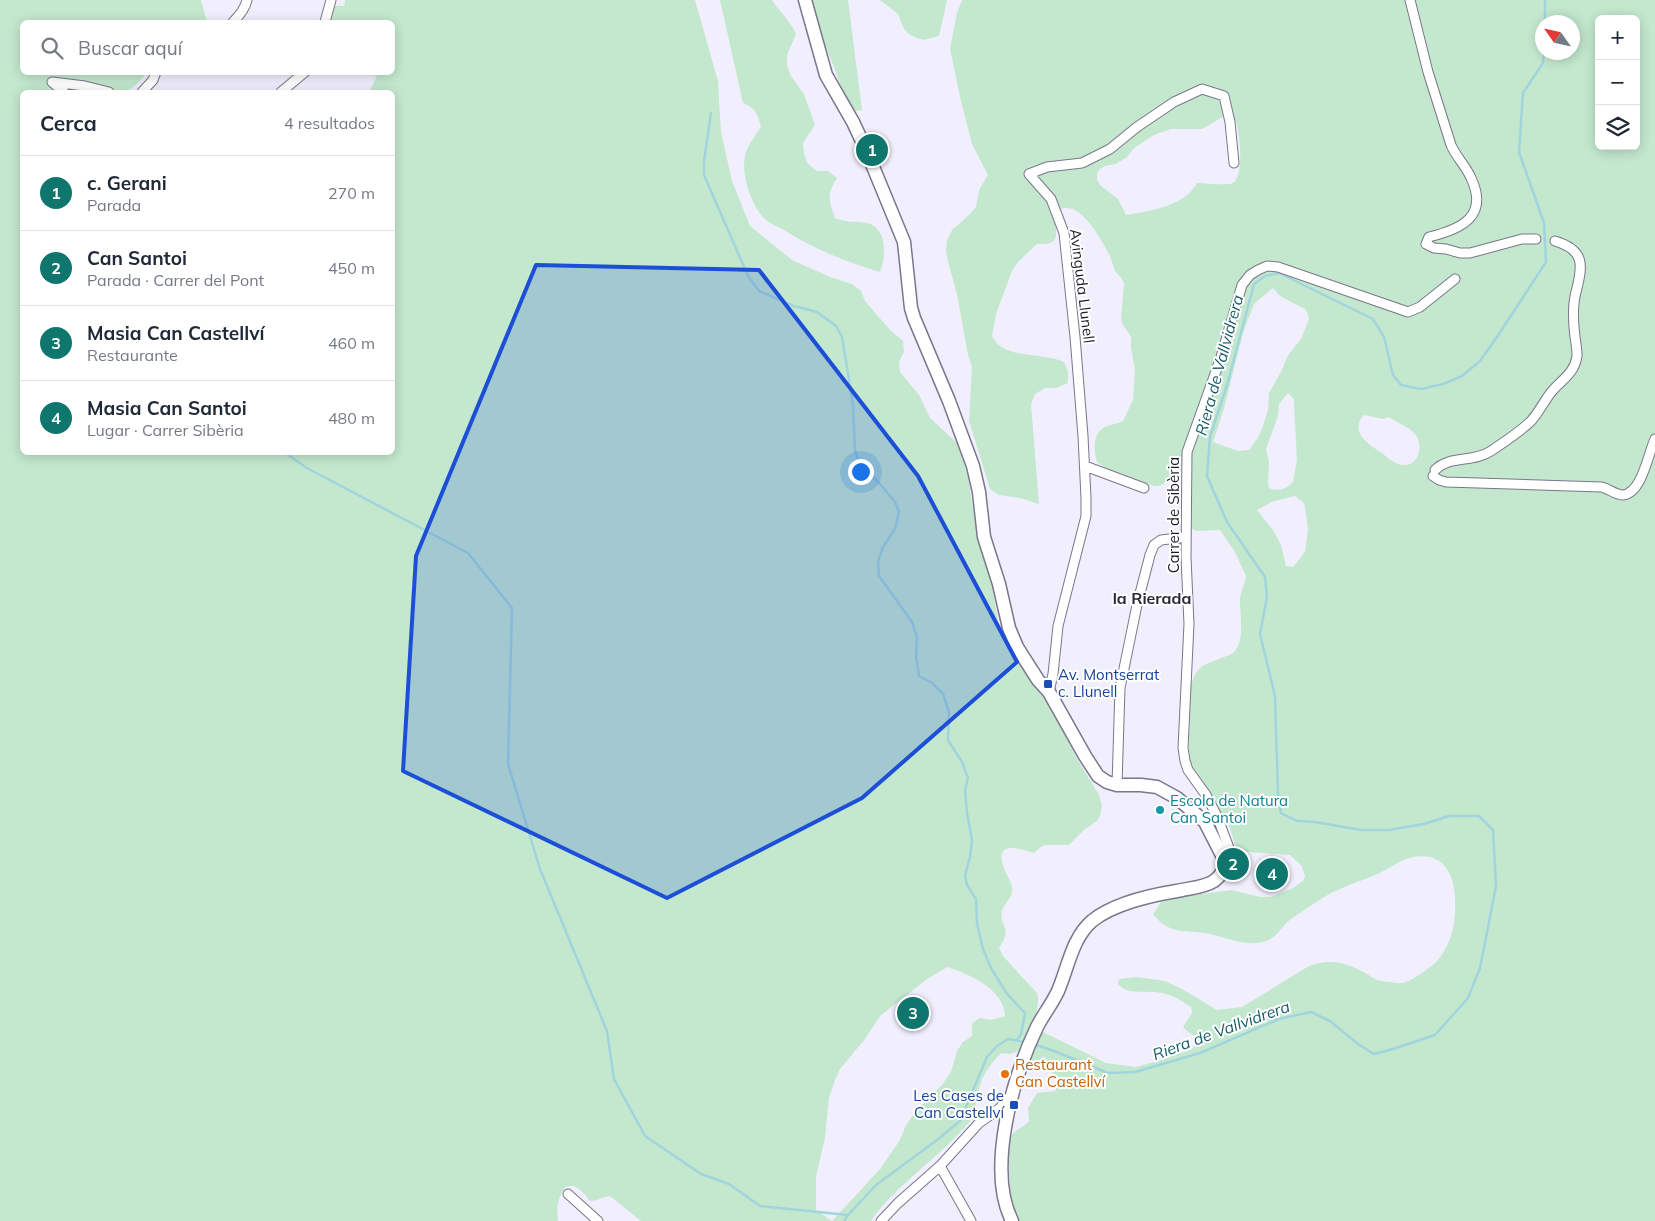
<!DOCTYPE html>
<html lang="es">
<head>
<meta charset="utf-8">
<style>
  body { margin:0; font-family:Mulish,sans-serif; background:#f6f6f7; color:#1f2937 }
  .controls { position:absolute; right:15px; top:15px; display:grid; overflow:hidden; border-radius:8px; box-shadow:0 2px 12px #0003 }
  .controls button { width:45px; height:45px; display:grid; place-items:center; padding:0; border:0; border-bottom:1px solid #e0e1e3; background:#fff; color:#1f2937; font:25px sans-serif }
  .compass { position:absolute; left:1535px; top:15px; width:45px; height:45px; border-radius:50%; background:#fff; box-shadow:0 2px 12px #0003; rotate:304deg }
  .you { position:absolute; left:860px; top:471px; width:18px; height:18px; margin:-12px; border:4px solid #fff; border-radius:50%; background:#1a73e8; box-shadow:0 0 0 8px #1a73e833 }
  .badge { display:grid; place-items:center; width:32px; height:32px; border-radius:50%; background:#0f766e; color:#fff; font-size:16px; font-weight:700 }
  .pin { position:absolute; translate:-50% -50%; border:2px solid #fff; box-shadow:0 1px 5px #0006 }
  .list { margin:0; padding:0; list-style:none }
  h2 { display:flex; justify-content:space-between; align-items:center; height:65px; margin:0; padding:0 20px; font-size:21px }
  h2 small { font-size:16px; font-weight:400; color:#747a83 }
  .list li { display:grid; grid-template-columns:32px 1fr auto; gap:15px; align-items:center; box-sizing:border-box; height:75px; padding:0 20px; border-top:1px solid #e0e1e3 }
  .list b { display:block; font-size:19px; white-space:nowrap }
  .list p { margin:0; font-size:16px; white-space:nowrap; color:#747a83 }
  .list em { font-size:16px; font-style:normal; color:#747a83 }
  .icon { flex:none; width:28px; height:28px; fill:none; stroke:currentColor; stroke-width:2; stroke-linecap:round; stroke-linejoin:round }
  .map { position:relative; flex:none; width:1655px; height:1221px; overflow:hidden }
  .search { position:absolute; background:#fff; box-shadow:0 2px 12px #0003; left:20px; top:20px; width:375px; height:55px; display:flex; align-items:center; gap:12px; box-sizing:border-box; padding:0 18px; border-radius:8px; color:#747a83; font-size:19px }
  .panel { position:absolute; background:#fff; box-shadow:0 2px 12px #0003; left:20px; top:90px; width:375px; height:365px; border-radius:8px }
  .map>svg:first-child { display:block }
  .green { fill:#c3e8ce; fill-rule:evenodd }
  .lines { fill:none; stroke-linecap:round; stroke-linejoin:round }
  .stream { stroke:#a1d4dd; stroke-width:2.5 }
  .street-casing { stroke:#7a768b; stroke-width:11 }
  .secondary-casing { stroke:#7a768b; stroke-width:15 }
  .street { stroke:#fff; stroke-width:9 }
  .secondary { stroke:#fff; stroke-width:12 }
  .marked { fill:#1d4ed8; fill-opacity:0.2; stroke:#1d4ed8; stroke-width:4; stroke-linejoin:round }
  .transit-dot { fill:#1a4fb4; stroke:#fff; stroke-width:2 }
  .culture-dot { fill:#0f9aa8; stroke:#fff; stroke-width:2 }
  .food-dot { fill:#e8710a; stroke:#fff; stroke-width:2 }
  .labels { text-anchor:middle; stroke-width:4; stroke-linejoin:round; paint-order:stroke }
  .street-label { font-size:15px; fill:#1d1c24; stroke:#fff }
  .transit-label { font-size:15px; fill:#164399; stroke:#fff; text-anchor:start }
  .culture-label { font-size:15px; fill:#0d838f; stroke:#fff; text-anchor:start }
  .food-label { font-size:15px; fill:#c56008; stroke:#fff; text-anchor:start }
  .water-label { font-size:16px; font-style:italic; fill:#165b65; stroke:#fff }
  .neighbourhood-label { font-size:16px; font-weight:bold; fill:#2a2638; stroke:#fff }
</style>
</head>
<body>
<div class="map">
<svg width="1655" height="1221" viewBox="0 0 1655 1221">
  <rect width="100%" height="100%" fill="#f1effd"/>
  <path class="green" d="M0 0H201L207 22H22V72L146 73C140 81 135 89 124 91L22 92V452H392V92H369L377 76 372 73 392 72V22H331L334 6H344L345 0H695L718 81 721 132 732 181 750 226 792 260 830 277 852 284 861 291 865 301 890 330 903 341 904 352 899 362 900 372 919 395 930 418 958 444 968 478 978 538 989 567 998 622 1003 638 1019 664 1055 713 1077 759 1099 795 1102 805 1100 816 1097 821 1084 830 1069 845H1048L1042 846 1034 853C1024 850 998 840 1002 861 1003 870 1010 878 1012 887 1014 896 1004 903 1002 911 998 927 1014 926 999 948L1003 956 1037 993C1042 1007 1028 1034 1023 1049L1010 1054 1001 1053C988 1067 983 1074 978 1092 975 1102 978 1112 970 1121 941 1157 897 1183 871 1221H641L610 1196C602 1197 597 1201 590 1201 583 1193 578 1183 565 1187 558 1198 556 1207 558 1221H0ZM947 967C969 974 1004 989 1005 1016L991 1020 980 1018 972 1023V1036L963 1042 957 1051 951 1072 942 1085 917 1110 906 1125 900 1140 880 1169 832 1221 816 1210V1177L825 1137 829 1098 835 1080 840 1069 865 1039 880 1016 927 979Z
    M720 0H772C780 12 791 22 796 34L787 55V66L791 76 804 94 815 125 803 143 804 154 808 164 817 171H828L837 178C826 196 829 199 835 218 847 223 855 221 867 223 888 228 886 257 880 272 843 261 815 249 782 229 776 226 767 222 763 217 751 204 741 174 745 156 747 145 756 136 761 126 757 114 756 108 743 103Z
    M812 0H848L862 110 854 111 845 98 834 67 822 37Z
    M880 0H947L939 36 923 40 910 35 904 29 898 14Z
    M962 0H1655V1221H1017L1012 1211 1007 1145C1011 1129 1020 1131 1029 1121L1028 1108 1037 1093 1055 1091C1068 1072 1038 1066 1024 1065L1041 1031 1106 1063 1136 1067 1158 1061 1190 1050 1195 1046 1199 1041C1195 1035 1188 1033 1183 1027L1192 1013 1191 1007C1183 1002 1175 996 1166 994 1151 989 1129 997 1118 984L1119 979 1137 977 1165 981 1182 989 1217 1010 1242 1007 1309 966C1331 958 1347 963 1367 974 1370 976 1373 978 1377 980 1381 981 1387 982 1391 982 1396 983 1402 984 1406 982 1414 979 1422 973 1429 968 1447 955 1454 933 1455 912 1457 882 1449 851 1413 857 1401 859 1386 871 1375 875 1359 882 1341 887 1326 896 1314 903 1303 911 1291 919 1282 925 1278 937 1266 941 1244 948 1225 936 1204 933 1193 931 1180 933 1170 928 1164 925 1157 920 1153 914L1163 899 1232 890 1260 897H1271L1293 888 1303 881 1305 876 1302 866 1290 855 1247 852 1241 851 1236 848 1229 825 1188 762 1191 686C1197 664 1204 665 1224 657 1227 656 1232 654 1234 652 1246 640 1239 613 1240 598 1241 591 1245 584 1246 576L1235 552 1220 530 1197 531 1192 529 1189 479 1172 476C1165 482 1163 487 1154 486L1106 468 1097 462C1093 449 1093 431 1107 426 1113 424 1118 424 1123 421L1133 400 1135 370 1131 348V337L1122 323 1121 318 1124 283C1122 278 1118 275 1115 271 1113 266 1112 261 1110 256 1102 241 1078 195 1057 211 1052 231 1066 245 1037 244L1018 262 1012 271 996 314 992 336C994 339 996 343 999 345 1012 357 1046 354 1064 362L1068 372V383L1056 388H1045L1035 394 1031 404 1039 504 1020 498 999 495 990 489 969 421 972 367 968 355 957 294 948 262 946 251 947 240 952 230 969 215 976 207 979 190 988 175 972 144 961 101 950 49 957 13ZM1599 19H1636V146H1599ZM1542 22H1572V52H1542ZM1228 114 1233 115C1240 125 1245 176 1233 183 1227 186 1205 183 1197 183 1185 206 1150 211 1126 215L1118 199 1100 185 1097 180V174L1100 169 1105 166 1116 164 1127 157 1134 148 1154 135 1171 129H1202ZM1273 288 1280 296 1305 309 1308 314 1309 319 1301 339 1288 355 1282 370 1269 393 1268 410 1263 426 1259 436 1249 450 1238 451 1213 442 1224 408 1243 333 1254 304ZM1288 393 1294 399V405L1297 460 1293 482C1286 489 1279 492 1269 488L1268 483 1269 462 1266 449 1278 416 1279 404ZM1364 415 1383 419 1389 417C1397 423 1408 426 1415 434 1424 445 1419 467 1402 465 1395 464 1388 458 1382 453 1368 444 1349 432 1364 415ZM1295 496 1303 502 1305 506 1308 529 1305 552 1293 567 1286 566 1281 545 1273 530 1257 510 1274 501Z"/>
  <g class="lines">
    <path class="stream" d="M1545 0V22
      M711 113 704 162V175L748 276 759 291 794 306 817 312 836 326 842 337 853 404 855 451 860 464 881 485 895 502 899 512 895 529 883 547 878 562 879 576 912 622 917 637 916 656 919 676 932 683 943 694 949 712 948 740 962 762 968 778 965 791 967 813 972 840 970 857 965 875 967 885 976 899 977 924 983 949 991 968 1007 994 1025 1013 1021 1034 1017 1040
      M284 452 307 468 468 553 512 608 508 764 540 869 607 1031 614 1079 645 1136 701 1174 729 1184 760 1206 848 1215
      M1033 1044 1054 1051 1108 1073 1135 1072 1200 1053 1279 1019 1311 1012 1330 1021 1358 1044 1374 1054 1393 1049 1435 1035 1468 998 1480 968 1496 886 1493 830 1479 816H1449L1424 824 1389 830H1361L1315 822 1297 821 1281 813 1278 794 1275 696 1260 634 1267 597 1265 577 1227 522 1207 476 1210 437 1227 385 1254 284 1265 276 1279 273 1373 319 1384 337 1393 375 1401 385 1421 389 1443 384 1462 376 1480 361 1497 337 1546 262 1544 223 1519 152 1523 93 1543 63 1544 52
      M844 1221 848 1215 876 1185 937 1140 960 1121 987 1057 997 1046 1008 1039 1025 1042"/>
    <g class="street-casing">
      <path id="street" d="M1410 0 1428 72 1451 145C1456 157 1466 166 1471 178 1489 216 1462 229 1429 237L1426 244 1434 248 1446 249 1460 253H1470L1522 239H1536
        M233 22C239 16 245 9 247 0
        M325 22 331 0
        M64 92 52 82 85 86 109 92
        M142 92 153 80 156 72
        M281 92 305 72
        M1085 466 1144 488
        M1435 470C1450 455 1473 463 1491 451 1504 442 1520 432 1531 421 1540 411 1545 399 1553 390 1563 379 1575 372 1577 356 1577 349 1576 344 1575 337 1573 321 1572 307 1576 292 1583 265 1585 250 1555 241
        M1433 476 1439 480 1446 482 1601 487C1608 488 1615 495 1623 495 1642 493 1648 454 1655 439
        M1049 692 1053 674 1058 626 1086 516V498L1083 436 1075 337 1064 233 1051 199 1029 174 1047 167 1082 163 1110 149 1137 127 1174 102 1202 89 1224 96 1230 122 1234 163
        M1117 785 1120 688 1137 605 1150 555 1154 545 1161 540 1186 537
        M1224 859 1228 856 1229 848 1217 816 1206 795 1188 770 1185 761 1183 748 1189 624 1186 557 1187 452 1221 357 1242 285 1250 275 1258 270 1267 266 1278 267 1408 312 1420 307 1455 279
        M940 1166 971 1221
        M568 1194 598 1221
        M881 1221 898 1203 940 1166 979 1123 1000 1108 1009 1097"/>
    </g>
    <g class="secondary-casing">
      <path id="secondary" d="M805 0 826 75 853 122 867 152 904 242 911 308 914 318 949 401 973 466 979 492 984 537 999 584 1009 628 1017 647 1038 680 1049 692 1085 756 1098 776 1107 782 1117 785H1141L1157 787 1177 798 1205 822 1224 859C1225 869 1222 875 1214 881 1203 888 1189 888 1177 891 1152 895 1113 904 1092 921 1072 938 1068 968 1058 991 1052 1004 1043 1015 1037 1027 1013 1077 986 1169 1012 1221"/>
    </g>
    <use href="#street" class="street"/>
    <use href="#secondary" class="secondary"/>
  </g>
  <path class="marked" d="M536 265 759 270 918 476 1017 662 862 798 667 898 403 771 416 556Z"/>
  <g class="transit-dot">
    <rect x="1043" y="679" width="10" height="10" rx="2.5"/>
    <rect x="1009" y="1100" width="10" height="10" rx="2.5"/>
  </g>
  <circle class="culture-dot" cx="1160" cy="810" r="5"/>
  <circle class="food-dot" cx="1005" cy="1074" r="5"/>
  <g class="labels">
    <g class="street-label">
      <text transform="translate(1082 286) rotate(83)" y="5">Avinguda Llunell</text>
      <text transform="translate(1174 515) rotate(-90)" y="5">Carrer de Sibèria</text>
    </g>
    <g class="transit-label">
      <text x="1058" y="680">Av. Montserrat<tspan x="1058" dy="17">c. Llunell</tspan></text>
      <text x="1004" y="1101" text-anchor="end">Les Cases de<tspan x="1004" dy="17">Can Castellví</tspan></text>
    </g>
    <g class="culture-label">
      <text x="1170" y="806">Escola de Natura<tspan x="1170" dy="17">Can Santoi</tspan></text>
    </g>
    <g class="food-label">
      <text x="1015" y="1070">Restaurant<tspan x="1015" dy="17">Can Castellví</tspan></text>
    </g>
    <g class="water-label">
      <text transform="translate(1219 365) rotate(-75)" y="6">Riera de Vallvidrera</text>
      <text transform="translate(1221 1030) rotate(-20)" y="6">Riera de Vallvidrera</text>
    </g>
    <g class="neighbourhood-label">
      <text x="1152" y="604">la Rierada</text>
    </g>
  </g>
</svg>
<div class="controls">
<button>+</button>
<button>−</button>
<button><svg class="icon" aria-label="layers" viewBox="0 0 24 24"><path d="M12 4l9 5-9 5-9-5zM3 14l9 5 9-5"/></svg></button>
</div>
<svg class="compass" viewBox="-18 -18 36 36"><path d="M0-13l5 13h-10z" fill="#e53935"/><path d="M0 13l5-13h-10z" fill="#747a83"/></svg>
<div class="you"></div>
<div class="pin badge" style="left:872px;top:150px">1</div>
<div class="pin badge" style="left:1233px;top:864px">2</div>
<div class="pin badge" style="left:913px;top:1013px">3</div>
<div class="pin badge" style="left:1272px;top:874px">4</div>
<div class="search"><svg class="icon" aria-label="search" viewBox="0 0 24 24"><circle cx="10" cy="10" r="6"/><path d="M15 15l6 6"/></svg>Buscar aquí</div>
<section class="panel">
<h2>Cerca<small>4 resultados</small></h2>
<ul class="list">
<li><span class="badge">1</span><div><b>c. Gerani</b><p>Parada</p></div><em>270 m</em></li>
<li><span class="badge">2</span><div><b>Can Santoi</b><p>Parada · Carrer del Pont</p></div><em>450 m</em></li>
<li><span class="badge">3</span><div><b>Masia Can Castellví</b><p>Restaurante</p></div><em>460 m</em></li>
<li><span class="badge">4</span><div><b>Masia Can Santoi</b><p>Lugar · Carrer Sibèria</p></div><em>480 m</em></li>
</ul>
</section>
</div>
</body>
</html>
